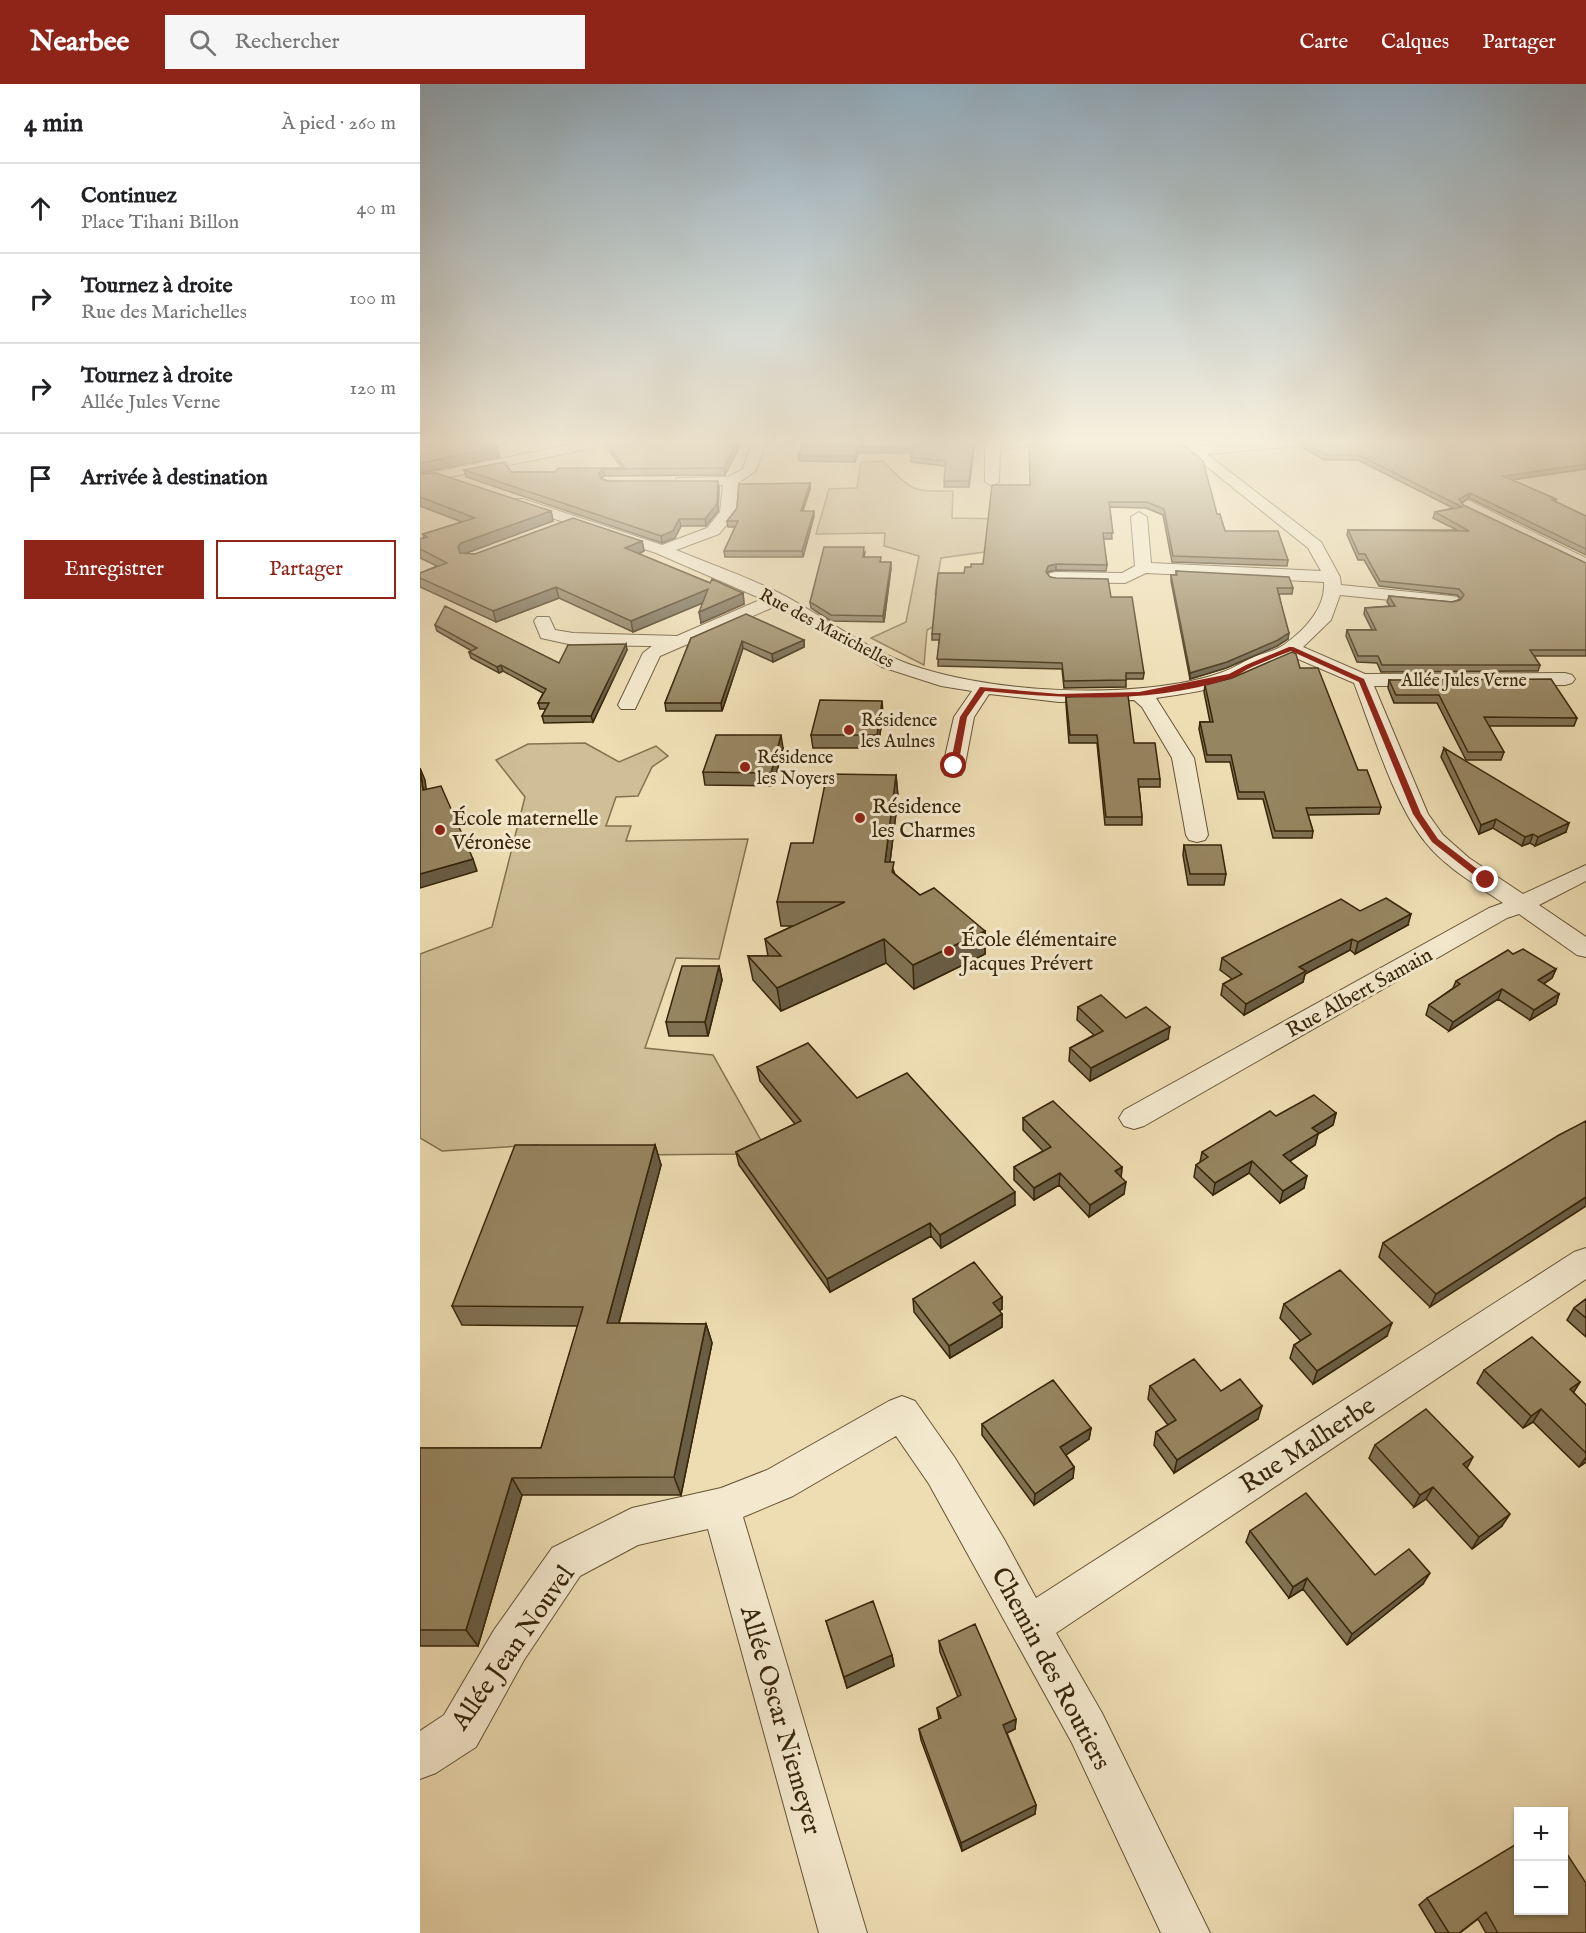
<!DOCTYPE html>
<html lang="fr">
<head>
<meta charset="utf-8">
<style>
  body { margin:0; font-family:"IM FELL English",serif; background:#f6f6f6; color:#202124 }
  .controls { position:absolute; right:18px; bottom:18px; display:grid; overflow:hidden; border-radius:0px; box-shadow:0 2px 4px #0004 }
  .controls button { width:54px; height:54px; display:grid; place-items:center; padding:0; border:0; border-bottom:2px solid #e0e0e0; background:#fff; color:#202124; font:30px sans-serif }
  .stop { position:absolute; width:18px; height:18px; margin:-14px; border:4px solid #8f2418; border-radius:50%; background:#fff }
  .stop.end { background:#8f2418; border-color:#fff; box-shadow:0 2px 6px #0008 }
  .list { margin:0; padding:0; list-style:none }
  h2 { display:flex; justify-content:space-between; align-items:center; height:78px; margin:0; padding:0 24px; font-size:26px }
  h2 small { font-size:20px; font-weight:400; color:#757577 }
  .list li { display:grid; grid-template-columns:39px 1fr auto; gap:18px; align-items:center; box-sizing:border-box; height:90px; padding:0 24px; border-top:2px solid #e0e0e0 }
  .list b { display:block; font-size:22px; white-space:nowrap }
  .list p { margin:0; font-size:20px; white-space:nowrap; color:#757577 }
  .list em { font-size:20px; font-style:normal; color:#757577 }
  .actions { display:flex; gap:12px; padding:18px 24px }
  .actions a { flex:1; padding:14px 0; border:2px solid #8f2418; border-radius:0px; text-align:center; font-size:21px; color:#8f2418 }
  .actions .main { background:#8f2418; color:#fff }
  .icon { flex:none; width:33px; height:33px; fill:none; stroke:currentColor; stroke-width:2; stroke-linecap:round; stroke-linejoin:round }
  .map { position:relative; flex:none; width:1166px; height:1849px; overflow:hidden }
  header { display:flex; align-items:center; gap:36px; box-sizing:border-box; height:84px; padding:0 30px; background:#8f2418; color:#fff }
  header strong { font-size:28px }
  nav { display:flex; gap:33px; margin-inline-start:auto; font-size:21px }
  .search { width:420px; height:54px; background:#f6f6f6; display:flex; align-items:center; gap:15px; box-sizing:border-box; padding:0 21px; border-radius:0px; color:#757577; font-size:22px }
  main { display:flex }
  aside { flex:1; background:#fff }
  .map>svg:first-child { display:block }
  .green { fill:#cfbe96; stroke:#83724f; stroke-width:1.5 }
  .lines { fill:none; stroke-linecap:round; stroke-linejoin:round }
  .street-casing { stroke:#655333; stroke-width:2 }
  .street { fill:#f4e9ce; fill-rule:evenodd }
  .wall { fill:#817253; stroke:#372508; stroke-width:1.5 }
  .shaded-wall { fill:#695d44; stroke:#372508; stroke-width:1.5 }
  .building { fill:#968561; stroke:#372508; stroke-width:1.5 }
  .route { fill:#8f2418 }
  .poi-dot { fill:#8f2418; stroke:#f4e9ce; stroke-width:2 }
  .labels { text-anchor:middle; stroke-width:6; stroke-linejoin:round; paint-order:stroke }
  .far-street-label { font-size:18px; fill:#372508; stroke:#f4e9ce }
  .far-poi-label { font-size:18px; fill:#372508; stroke:#f4e9ce; text-anchor:start }
  .poi-label { font-size:21px; fill:#372508; stroke:#f4e9ce; text-anchor:start }
  .street-label { font-size:21px; fill:#372508; stroke:#f4e9ce }
  .near-street-label { font-size:26px; fill:#372508; stroke:#f4e9ce }
</style>
</head>
<body>
<header>
<strong>Nearbee</strong>
<div class="search"><svg class="icon" aria-label="search" viewBox="0 0 24 24"><circle cx="10" cy="10" r="6"/><path d="M15 15l6 6"/></svg>Rechercher</div>
<nav><a>Carte</a><a>Calques</a><a>Partager</a></nav>
</header>
<main>
<aside>
<h2>4 min<small>À pied · 260 m</small></h2>
<ul class="list">
<li><svg class="icon" aria-label="ahead" viewBox="0 0 24 24"><path d="M12 20V5M6 11l6-6 6 6"/></svg><div><b>Continuez</b><p>Place Tihani Billon</p></div><em>40 m</em></li>
<li><svg class="icon" aria-label="right" viewBox="0 0 24 24"><path d="M7 20v-9h11M14 6l5 5-5 5"/></svg><div><b>Tournez à droite</b><p>Rue des Marichelles</p></div><em>100 m</em></li>
<li><svg class="icon" aria-label="right" viewBox="0 0 24 24"><path d="M7 20v-9h11M14 6l5 5-5 5"/></svg><div><b>Tournez à droite</b><p>Allée Jules Verne</p></div><em>120 m</em></li>
<li><svg class="icon" aria-label="arrive" viewBox="0 0 24 24"><path d="M6 21V4h12l-3 4 3 4H6"/></svg><div><b>Arrivée à destination</b></div></li>
</ul>
<div class="actions"><a class="main">Enregistrer</a><a>Partager</a></div>
</aside>
<div class="map">
<svg width="1166" height="1849" viewBox="0 0 1166 1849">
  <rect width="100%" height="100%" fill="#eeddb3"/>
  <filter id="stains"><feTurbulence type="fractalNoise" baseFrequency=".00333" numOctaves="4"/><feColorMatrix values="0 0 0 0 .2 0 0 0 0 .09 0 0 0 0 .02 0 0 0 .5 -.17"/></filter>
  <radialGradient id="worn" r=".72"><stop offset=".6" stop-color="#630" stop-opacity="0"/><stop offset="1" stop-color="#630" stop-opacity=".3"/></radialGradient>
  <path class="green" d="M463 377C494 408 490 407 533 407L532 434 584 435 587 465 521 474 515 510H539L522 538 507 546 504 581 451 554 486 538 499 472 464 462 465 449 396 450 409 405 437 404 441 378Z
    M165 659 199 678 236 662 248 672 232 683 218 712 196 713 186 742H211L206 757 328 755 299 875 256 874 225 964 293 971 343 1060 318 1070 112 1072 117 1061 22 1067 0 1054V870L72 843 105 713 76 676 108 660Z"/>
  <g class="lines">
    <g class="street-casing">
      <path id="street" d="M168 357H195L188 361 0 399V391Z
        M332 357H346L336 387 318 399 316 429 299 450 256 466C292 481 331 494 365 512 402 532 438 559 476 575 557 610 720 618 803 588 814 584 824 577 836 572 845 569 857 566 865 560 885 546 906 523 904 498L726 489 705 499 636 498 630 497 628 493 630 489 636 488 702 489 715 482 711 433 719 428 727 433 731 479 901 487 888 464 755 357H770L778 362 843 357H896L889 361 787 370 901 458 920 493 921 501 1031 512 1037 513 1040 517 1037 521 1031 522 920 511 911 536 883 563 945 590 1145 589 1152 591 1155 595 1152 599 1145 601 954 602 1008 730 1023 751 1049 774 1103 810 1166 781V797L1119 821 1166 853V873L1157 871 1099 830 1087 834 724 1042 714 1045 704 1042 699 1034 704 1026 1069 824 1083 819C1057 801 1026 784 1006 759 974 720 953 648 934 599L871 572C853 579 836 587 819 595 796 606 761 610 736 614L774 674 788 751 785 756 777 758 769 756 766 751 752 674 722 623 714 616 639 618 569 610 554 633 544 686 541 691 533 692 525 691 522 686 534 633 552 607 521 602 462 583 356 522 240 572 215 625H201L198 621 223 569 232 562 153 561 121 554 114 537 117 533H129L135 546 153 549 257 552 342 515 236 469 93 421 90 418 93 415H103L242 461 287 444 300 428 303 401H262L257 400 255 397 257 394 308 393 323 385Z
        M565 357H628L621 361 580 365 579 398 572 402 565 398Z
        M1048 416 1166 474V485L1043 424 1040 421Z
        M1166 1164V1195L636 1549 682 1629 790 1849H741L652 1659 509 1400 476 1352 373 1412 323 1433 447 1849H399L288 1445 218 1461 160 1492 104 1576 56 1663 16 1689 0 1695V1647L24 1631 74 1546 132 1464 212 1424 301 1404 347 1386 469 1317 482 1312 495 1317 535 1374 584 1455 616 1514 1154 1168Z"/>
    </g>
    <use href="#street" class="street"/>
  </g>
  <path class="wall" d="M185 357H322L305 391 184 392 181 395 188 397 299 403 298 427 286 442H261L255 454 242 459 46 393 44 386 91 388H135L202 384 187 364Z
    M384 357H555L549 403H524L526 382 491 378 492 369H438L435 378 379 377 378 372Z
    M1166 357V385L1092 396 1136 415V418L1166 432V471L1049 414 1042 418 1043 421 1166 479V572H1114L1120 581 1118 587 961 588 957 579 937 578 926 552 927 546H952L944 530 945 524 970 522 967 518 969 512 1032 518 1041 515 1037 511 959 502 944 476H938L927 451 928 446H1037L1013 434 1015 428 1033 424 938 376H905L883 364V359Z
    M622 358 797 430 805 447 868 476 867 482 752 478 743 431 726 424 690 423 692 455H683L687 481 686 487 636 486 628 488 627 490 630 493 691 513 724 589 723 595H706V603L644 604 642 585 518 582 519 556H512V550L544 489 551 483 563 480 610 401Z
    M0 390 131 427 133 437 46 469 55 470 222 457 224 467 219 470 290 499 323 509 324 520 281 539 282 519 213 548 139 514 76 538 0 503V489L17 482 0 474V455L4 454 3 450 42 438 0 422Z
    M390 399V405L383 427 394 432 383 473H305L304 467 315 443H308L307 437Z
    M445 468 444 473 461 478 471 484 464 538 411 537 391 524 390 518Z
    M756 487 873 504 872 510H859L868 555 857 562 806 584 770 595 751 497V491H756Z
    M15 541 139 579 207 566 173 638 124 639 122 632 126 625H120L118 619 123 609 83 587 79 589 51 574 49 568 52 567 17 547Z
    M271 554 384 556V563L353 578 323 564 302 627H246L245 619Z
    M880 584 938 686 961 723 959 730 888 731 893 747 892 754H853L843 715H818L810 678H786L779 645 780 638H790L784 608 785 601Z
    M969 596 1157 634 1154 642H1069L1084 668 1081 676H1046L1017 619H974L968 604Z
    M646 613 714 659 740 695V703H719L722 733V741H685L677 659H649L646 620Z
    M463 629 458 664H393L391 651Z
    M363 664 353 702 285 701 283 688Z
    M1024 664 1146 748 1115 762 1110 759 1102 762 1073 744 1059 750 1021 673Z
    M476 691 478 713 470 778 475 790 500 811 565 847V870L494 905 466 879 361 927 333 896 328 872H348L345 855 373 842H361L357 818 393 759Z
    M764 761 806 790 804 801H768L763 771Z
    M940 827 988 841 935 870 930 866 885 890 883 898 824 931 801 911 803 900 812 895 800 886 802 874Z
    M1093 870 1136 885 1132 894 1124 900 1139 910 1136 920 1110 936 1078 915 1029 947 1006 931 1009 921 1033 904 1036 897Z
    M299 882 302 896 288 952H249L246 938Z
    M658 923 748 955 670 997 649 977 650 964 674 951 657 936Z
    M337 983 437 1014 595 1121 521 1164 511 1152 410 1208 319 1081 316 1068 375 1040 340 997Z
    M916 1029 913 1041 898 1050 895 1061 870 1077 884 1104 860 1119 829 1089 793 1111 774 1093 776 1081 780 1078 782 1068 856 1032Z
    M603 1034 702 1083 701 1093 704 1110 669 1133 639 1101 614 1116 594 1096V1083L623 1067 603 1046Z
    M1166 1037 1010 1223 959 1173 963 1159Z
    M235 1061 241 1081 199 1239 286 1240 292 1259 261 1411H102L58 1562H0V1364H121L158 1242 42 1241 32 1222Z
    M582 1213V1225L579 1227 582 1230V1243L530 1274 494 1228 493 1215Z
    M1166 1215V1253L1147 1236 1154 1224Z
    M864 1220 967 1252 893 1300 870 1274 874 1261 881 1257 860 1234Z
    M1064 1286 1160 1298 1153 1308 1166 1321V1378L1159 1383 1113 1338 1103 1344 1057 1299Z
    M730 1302 801 1307 838 1335 754 1389 734 1361 736 1348 748 1341 728 1315Z
    M562 1340 671 1344 669 1355 646 1371 654 1383 653 1394 614 1421 562 1351Z
    M955 1361 1047 1384 1082 1442 1052 1465 1006 1415 994 1423 949 1374Z
    M830 1447 955 1491 1003 1500 927 1561 883 1505 869 1514 826 1458Z
    M406 1537 472 1571 474 1582 427 1604Z
    M519 1557 596 1635 595 1645 587 1649 616 1721 615 1730 542 1767 501 1656 499 1645 519 1635 517 1624 538 1613 520 1568Z
    M1007 1814 1166 1849H1066L1058 1835 1040 1849H1016L999 1821Z"/>
  <path class="shaded-wall" d="M318 357H322L305 391 304 384Z
    M554 357H555L549 403V397Z
    M77 363 80 373 0 389V379Z
    M437 363 438 369 435 378V372Z
    M1166 380V385L1082 397 1083 392Z
    M183 385 184 392 180 396 179 389Z
    M298 397 299 403 298 427 286 442 285 435Z
    M390 399V405L381 432V427Z
    M1050 409 1049 414 1038 421 1039 415Z
    M131 427 133 437 44 470 41 474 38 463 41 459Z
    M394 427V432L383 473 382 467Z
    M259 435 261 442 255 454 242 459 241 452Z
    M222 457 224 467 207 474 205 464Z
    M471 478V484L464 538 463 532Z
    M636 480V486L628 488 626 494V488L628 482Z
    M136 503 139 514 76 538 73 527Z
    M288 505 290 516 213 548 211 537Z
    M323 509 324 520 281 539 279 528Z
    M869 549 868 555 857 562 806 584 770 595V589Z
    M384 556V563L353 578 352 570Z
    M322 557 323 564 302 627 301 619Z
    M206 560 207 566 173 638 171 632Z
    M81 581 83 587 79 589 77 583Z
    M462 617 463 629 458 664 457 651Z
    M361 651 363 664 353 702 351 689Z
    M0 684 5 696 8 718 3 706Z
    M476 691 478 713 467 801 465 778Z
    M1076 735 1073 744 1059 750 1061 741Z
    M1149 739 1146 748 1115 762 1118 753Z
    M1113 750 1110 759 1102 762 1105 753Z
    M53 775 57 787 0 804V790Z
    M991 830 988 841 935 870 938 858Z
    M565 847V870L494 905 493 881Z
    M464 855 466 879 361 927 357 904Z
    M932 855 930 866 885 890 883 898 824 931 826 920 879 883Z
    M299 882 302 896 288 952 285 938Z
    M1136 885 1132 894 1114 906 1118 896Z
    M1082 905 1078 915 1029 947 1033 938Z
    M1139 910 1136 920 1110 936 1114 926Z
    M750 943 748 955 670 997 671 984Z
    M916 1029 913 1041 898 1050 895 1061 860 1083 863 1071 892 1044Z
    M235 1061 241 1081 194 1257 187 1239Z
    M832 1077 829 1089 793 1111 795 1099Z
    M702 1083 701 1095 695 1087Z
    M640 1089 639 1101 614 1116V1104Z
    M887 1092 884 1104 860 1119 863 1107Z
    M706 1098 704 1110 669 1133 670 1121Z
    M595 1108V1121L521 1164 520 1151Z
    M1166 1113V1122L1010 1223 1016 1210Z
    M510 1139 511 1152 410 1208 407 1195Z
    M582 1213V1225L573 1231V1219Z
    M582 1230V1243L530 1274 529 1262Z
    M972 1239 967 1252 893 1300 897 1287Z
    M286 1240 292 1259 261 1411 254 1393Z
    M1160 1298 1152 1311 1150 1305Z
    M842 1322 838 1335 754 1389 757 1376Z
    M1121 1325 1113 1338 1103 1344 1111 1332Z
    M671 1344 669 1355 640 1375V1363Z
    M1053 1373 1046 1386 1043 1380Z
    M1166 1373V1378L1159 1383Z
    M654 1383 653 1394 614 1421 615 1410Z
    M92 1394 102 1411 58 1562 46 1546Z
    M1013 1403 1006 1415 994 1423 1000 1411Z
    M1090 1430 1082 1442 1052 1465 1059 1453Z
    M1010 1489 1003 1500 927 1561 932 1550Z
    M887 1494 883 1505 869 1514 873 1503Z
    M472 1571 474 1582 427 1604 424 1593Z
    M596 1635 595 1645 583 1651V1641Z
    M616 1721 615 1730 542 1767 541 1759Z"/>
  <path class="building" d="M0 357H74L77 363 0 379Z
    M185 357H318L304 384 183 385 179 389 181 395 188 397H298L297 420 285 435H259L253 447 241 452 44 386 85 378 91 388H135L138 384H205Z
    M384 357H554L549 397H524L526 377 491 373 493 364 437 363 435 372H378Z
    M624 357H759L783 377 797 430H800L805 447H858L868 476 753 472 744 425 727 418H689L693 449H683L687 481 636 480 628 482 626 488 630 493 636 494 688 495 691 513H712L724 589H706V596L644 597 642 579 517 575 520 550H512L518 489H544L545 483H551V480H563L572 401H610L609 359Z
    M889 357H1166V380L1083 392 1136 415 1132 416 1166 432V465L1050 409 1039 415 1043 421 1166 479V566H1110L1120 581H962L958 572H938L927 546H956L945 524 975 522 969 512 1032 518 1040 516 1044 511 1039 505 960 497 945 470H939L928 446 1049 447 1015 428 1042 423 939 371H906L883 359Z
    M16 389 131 427 41 459 38 463 40 469 55 470 153 434 222 457 205 464 290 499 292 495 323 509 279 528 288 505 211 537 136 503 73 527 0 494V489L27 479 0 465V455L7 453 3 450 55 434 0 413V390Z
    M390 399 381 427H394L382 467H304L318 437H307L317 424 319 400Z
    M404 463H444L443 473H461L460 478H471L463 532 411 531 390 518Z
    M756 487 869 493 873 504H857L869 549 858 556 807 578 770 589 751 491H757Z
    M25 522 139 579 148 561 206 560 171 632H122L129 619H118L126 605 81 581 77 583 49 568 57 564 15 541Z
    M326 530 384 556 352 570 322 557 301 619H245L271 554Z
    M872 568 876 570 880 584H898L938 686H947L961 723 886 724 893 747H855L844 708H819L811 671H787L780 638H793L785 601 812 594Z
    M1131 595 1157 634 1064 633 1084 668H1048L1019 611H976L969 596Z
    M708 611 714 659H735L740 695H718L722 733H686L677 651H650L646 613Z
    M400 616 462 617 457 651H391Z
    M296 651H361L351 689 283 688Z
    M1024 664 1149 739 1118 753 1113 750 1105 753 1076 735 1061 741Z
    M0 684 3 706 21 702 53 775 0 790Z
    M407 690 476 691 465 778H474L472 788 500 811 514 804 565 847 493 881 464 855 357 904 328 872H361L345 855 425 818H357L371 759H393Z
    M764 761H801L806 790H770Z
    M966 814 991 830 938 858 932 855 879 883 886 887 826 920 803 900 822 890 802 874 921 815 940 827Z
    M1103 865 1136 885 1118 896 1139 910 1114 926 1082 905 1033 938 1009 921 1040 900 1036 897 1088 866 1093 870Z
    M262 882H299L285 938H246Z
    M681 911 706 934 726 923 750 943 671 984 650 964 683 947 658 923Z
    M388 959 437 1014 487 989 595 1108 520 1151 510 1139 407 1195 316 1068 381 1037 337 983Z
    M894 1011 916 1029 892 1044 899 1049 863 1071 887 1092 863 1107 832 1077 795 1099 776 1081 788 1073 782 1068 850 1027 856 1032Z
    M633 1017 702 1083 695 1087 706 1098 670 1121 640 1089 614 1104 594 1083 631 1063 603 1034Z
    M1166 1037V1113L1016 1210 963 1159 1139 1051Z
    M95 1061H235L187 1239 286 1240 254 1393 92 1394 46 1546H0V1364H121L163 1223 32 1222Z
    M554 1178 582 1213 573 1219 582 1230 529 1262 493 1215Z
    M920 1186 972 1239 897 1287 874 1261 891 1250 864 1220Z
    M1166 1215V1234L1154 1224Z
    M1112 1253 1160 1298 1150 1305 1166 1321V1369L1121 1325 1111 1332 1064 1286Z
    M774 1275 801 1307 820 1295 842 1322 757 1376 736 1348 756 1336 730 1302Z
    M633 1296 671 1344 640 1363 654 1383 615 1410 562 1340Z
    M1006 1325 1053 1373 1043 1380 1090 1430 1059 1453 1013 1403 1000 1411 955 1361Z
    M886 1409 955 1491 989 1465 1010 1489 932 1550 887 1494 873 1503 830 1447Z
    M453 1517 472 1571 424 1593 406 1537Z
    M555 1540 596 1635 583 1641 616 1721 541 1759 499 1645 521 1634 517 1624 541 1611 519 1557Z
    M1098 1759V1827H1143V1764L1166 1799V1849H1078L1066 1828 1039 1849H1029L1007 1814Z"/>
  <linearGradient id="sky" x2="0" y2="1"><stop stop-color="#91abbc"/><stop offset="0.58" stop-color="#f7f0dd"/><stop offset="1" stop-color="#f7f0dd" stop-opacity="0"/></linearGradient>
  <rect width="1166" height="616" fill="url(#sky)"/>
  <path class="route" d="M869 563H873L944 595 1001 730 1018 755 1069 794V798H1063L1012 758 993 730 939 598 871 567C858 572 845 577 832 583 825 586 819 591 812 594 732 620 647 615 565 607L547 633 538 682 534 684 530 682 540 633 560 603 639 610 719 608 809 590 826 581Z"/>
  <g class="poi-dot">
    <circle cx="429" cy="646" r="6"/>
    <circle cx="325" cy="683" r="6"/>
    <circle cx="440" cy="734" r="6"/>
    <circle cx="20" cy="746" r="6"/>
    <circle cx="529" cy="867" r="6"/>
  </g>
  <g class="labels">
    <g class="far-street-label">
      <text transform="translate(407 544) rotate(28)" y="6">Rue des Marichelles</text>
      <text x="1044" y="602">Allée Jules Verne</text>
    </g>
    <g class="far-poi-label">
      <text x="441" y="642">Résidence<tspan x="441" dy="21">les Aulnes</tspan></text>
      <text x="337" y="679">Résidence<tspan x="337" dy="21">les Noyers</tspan></text>
    </g>
    <g class="poi-label">
      <text x="452" y="729">Résidence<tspan x="452" dy="24">les Charmes</tspan></text>
      <text x="32" y="741">École maternelle<tspan x="32" dy="24">Véronèse</tspan></text>
      <text x="541" y="862">École élémentaire<tspan x="541" dy="24">Jacques Prévert</tspan></text>
    </g>
    <g class="street-label">
      <text transform="translate(939 908) rotate(-29)" y="7">Rue Albert Samain</text>
    </g>
    <g class="near-street-label">
      <text transform="translate(887 1360) rotate(-33)" y="9">Rue Malherbe</text>
      <text transform="translate(92 1563) rotate(-55)" y="9">Allée Jean Nouvel</text>
      <text transform="translate(632 1584) rotate(62)" y="9">Chemin des Routiers</text>
      <text transform="translate(362 1636) rotate(74)" y="9">Allée Oscar Niemeyer</text>
    </g>
  </g>
  <rect width="100%" height="100%" filter="url(#stains)"/>
  <rect width="100%" height="100%" fill="url(#worn)"/>
</svg>
<div class="controls">
<button>+</button>
<button>−</button>
</div>
<div class="stop" style="left:534px;top:682px"></div>
<div class="stop end" style="left:1066px;top:796px"></div>
</div>
</main>
</body>
</html>
